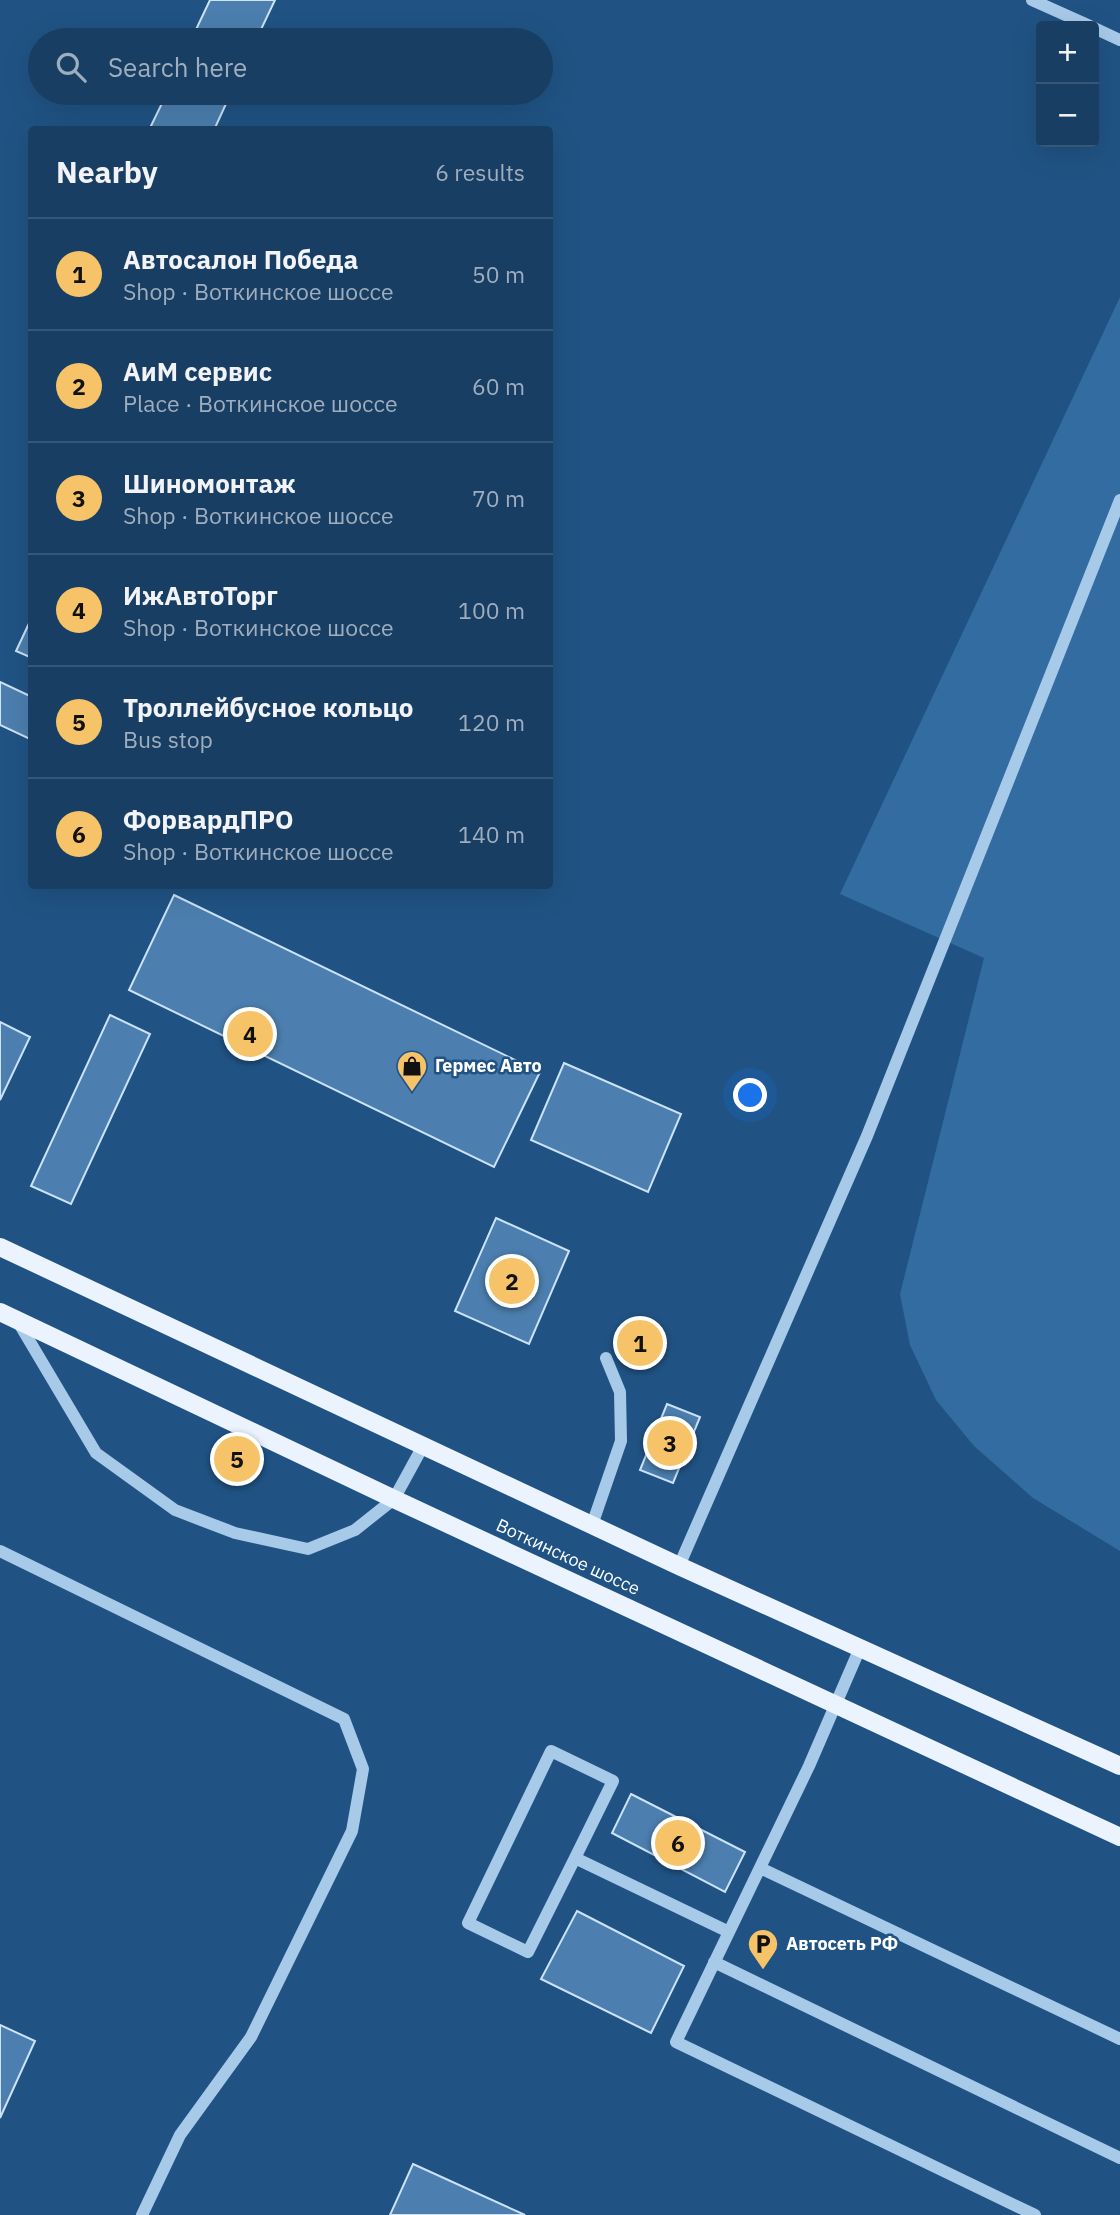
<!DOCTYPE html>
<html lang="en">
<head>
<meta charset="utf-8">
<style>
  body { margin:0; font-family:"IBM Plex Sans",sans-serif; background:#214569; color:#f1f3f6 }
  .controls { position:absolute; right:21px; top:21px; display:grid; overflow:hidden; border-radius:7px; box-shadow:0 7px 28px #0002 }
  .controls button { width:63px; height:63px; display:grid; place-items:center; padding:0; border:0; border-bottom:2px solid #365778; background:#183e63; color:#f1f3f6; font:35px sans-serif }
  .you { position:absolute; left:751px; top:1096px; width:24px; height:24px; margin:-18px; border:5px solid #fff; border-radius:50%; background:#1a73e8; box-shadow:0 0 0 10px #1a73e833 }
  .badge { display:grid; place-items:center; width:46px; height:46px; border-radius:50%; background:#f7c368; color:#111; font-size:23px; font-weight:700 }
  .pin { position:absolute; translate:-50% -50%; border:4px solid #fff; box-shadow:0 2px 7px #0006 }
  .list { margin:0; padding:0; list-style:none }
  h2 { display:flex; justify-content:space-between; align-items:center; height:91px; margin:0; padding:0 28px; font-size:30px }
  h2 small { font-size:23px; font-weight:400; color:#9faebe }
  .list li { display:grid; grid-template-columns:46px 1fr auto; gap:21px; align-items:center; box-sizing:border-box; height:112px; padding:0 28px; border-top:2px solid #365778 }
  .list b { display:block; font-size:26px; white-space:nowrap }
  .list p { margin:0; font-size:23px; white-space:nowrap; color:#9faebe }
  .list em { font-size:23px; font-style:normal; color:#9faebe }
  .icon { flex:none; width:38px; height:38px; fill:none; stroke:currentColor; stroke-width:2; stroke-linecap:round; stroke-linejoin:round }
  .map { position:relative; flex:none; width:1120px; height:2215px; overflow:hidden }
  .search { position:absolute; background:#183e63; box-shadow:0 7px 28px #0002; left:28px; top:28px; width:525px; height:77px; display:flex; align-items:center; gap:18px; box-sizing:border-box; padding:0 24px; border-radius:38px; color:#9faebe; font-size:26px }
  .panel { position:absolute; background:#183e63; box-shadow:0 7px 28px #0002; left:28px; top:126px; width:525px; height:763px; border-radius:7px }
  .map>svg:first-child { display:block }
  .green { fill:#336ca1 }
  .building { fill:#4c7faf; stroke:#cce2f7; stroke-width:2 }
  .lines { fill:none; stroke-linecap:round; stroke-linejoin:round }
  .minor { stroke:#a8cae9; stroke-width:12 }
  .major { stroke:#ebf4fe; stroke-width:18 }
  .labels { text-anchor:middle; stroke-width:5; stroke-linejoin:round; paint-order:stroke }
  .poi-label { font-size:18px; font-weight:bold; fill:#fff; stroke:#205384; text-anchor:start }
  .street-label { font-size:18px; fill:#fff; stroke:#205384 }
</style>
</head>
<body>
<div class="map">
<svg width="1120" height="2215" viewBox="0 0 1120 2215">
  <rect width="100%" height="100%" fill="#205384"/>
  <path class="green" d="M1120 297V1551L1033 1498 974 1446 936 1400 910 1345 900 1294 984 958 840 894Z"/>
  <path class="building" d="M210 0H275L256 40H191Z
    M167 93H231L214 130H149Z
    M32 617V658L16 651Z
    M0 682 32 697V740L0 725Z
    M174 895 540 1072 494 1167 129 990Z
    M110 1015 150 1034 71 1204 31 1186Z
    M0 1022 30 1037 0 1100Z
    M564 1063 681 1114 648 1192 531 1140Z
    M496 1218 569 1251 529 1344 455 1311Z
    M667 1404 700 1417 673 1483 640 1470Z
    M631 1794 745 1852 725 1892 612 1833Z
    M577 1911 684 1966 651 2033 541 1979Z
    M0 2025 35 2041 0 2118Z
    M413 2164 525 2215H390Z"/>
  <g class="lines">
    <path class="minor" d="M1032 0 1090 26
      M1094 28 1120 40
      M17 1320 96 1453 175 1510 235 1533 308 1549 355 1530 394 1499 423 1446
      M592 1525 621 1441 620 1392 606 1358
      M0 1551 344 1719 363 1769 352 1831 251 2037 180 2135 142 2215
      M679 1566 867 1136 1120 500
      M860 1648 809 1766 676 2042 1035 2215
      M575 1858 613 1781 551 1751 468 1923 528 1952 575 1858 729 1932
      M760 1868 1120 2039
      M714 1962 1120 2158"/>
    <path class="major" d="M0 1247 679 1566 1120 1766
      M0 1312 394 1499 1120 1837"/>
  </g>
  <defs>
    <g id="shop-pin" transform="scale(1.575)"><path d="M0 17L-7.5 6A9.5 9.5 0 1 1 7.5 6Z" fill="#f7c368" stroke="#205384"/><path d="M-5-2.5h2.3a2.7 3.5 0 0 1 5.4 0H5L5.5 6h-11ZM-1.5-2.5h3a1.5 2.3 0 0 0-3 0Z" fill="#111"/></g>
    <g id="parking-pin" transform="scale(1.575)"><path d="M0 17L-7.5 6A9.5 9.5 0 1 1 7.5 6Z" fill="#f7c368" stroke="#205384"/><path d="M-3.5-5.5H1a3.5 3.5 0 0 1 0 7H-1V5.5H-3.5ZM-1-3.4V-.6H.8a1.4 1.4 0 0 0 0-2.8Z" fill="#111"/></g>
  </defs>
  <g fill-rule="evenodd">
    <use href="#shop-pin" x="412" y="1066"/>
    <use href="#parking-pin" x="763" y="1944"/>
  </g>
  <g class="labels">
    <g class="poi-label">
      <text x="435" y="1072">Гермес Авто</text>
      <text x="786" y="1950">Автосеть РФ</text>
    </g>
    <g class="street-label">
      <text transform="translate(568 1557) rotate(25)" y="6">Воткинское шоссе</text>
    </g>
  </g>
</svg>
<div class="controls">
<button>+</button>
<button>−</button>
</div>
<div class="you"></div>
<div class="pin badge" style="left:640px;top:1343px">1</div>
<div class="pin badge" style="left:512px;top:1281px">2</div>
<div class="pin badge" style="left:670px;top:1443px">3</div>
<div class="pin badge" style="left:250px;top:1034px">4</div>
<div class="pin badge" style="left:237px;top:1459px">5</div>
<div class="pin badge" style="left:678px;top:1843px">6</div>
<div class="search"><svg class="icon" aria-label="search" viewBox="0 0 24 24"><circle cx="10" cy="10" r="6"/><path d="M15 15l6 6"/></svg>Search here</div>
<section class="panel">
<h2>Nearby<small>6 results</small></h2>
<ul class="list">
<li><span class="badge">1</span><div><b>Автосалон Победа</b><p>Shop · Воткинское шоссе</p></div><em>50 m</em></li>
<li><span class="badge">2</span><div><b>АиМ сервис</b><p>Place · Воткинское шоссе</p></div><em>60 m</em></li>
<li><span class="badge">3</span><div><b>Шиномонтаж</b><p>Shop · Воткинское шоссе</p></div><em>70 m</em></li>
<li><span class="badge">4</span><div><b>ИжАвтоТорг</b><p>Shop · Воткинское шоссе</p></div><em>100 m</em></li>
<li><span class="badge">5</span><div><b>Троллейбусное кольцо</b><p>Bus stop</p></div><em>120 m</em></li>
<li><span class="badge">6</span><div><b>ФорвардПРО</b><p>Shop · Воткинское шоссе</p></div><em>140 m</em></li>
</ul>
</section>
</div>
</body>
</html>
